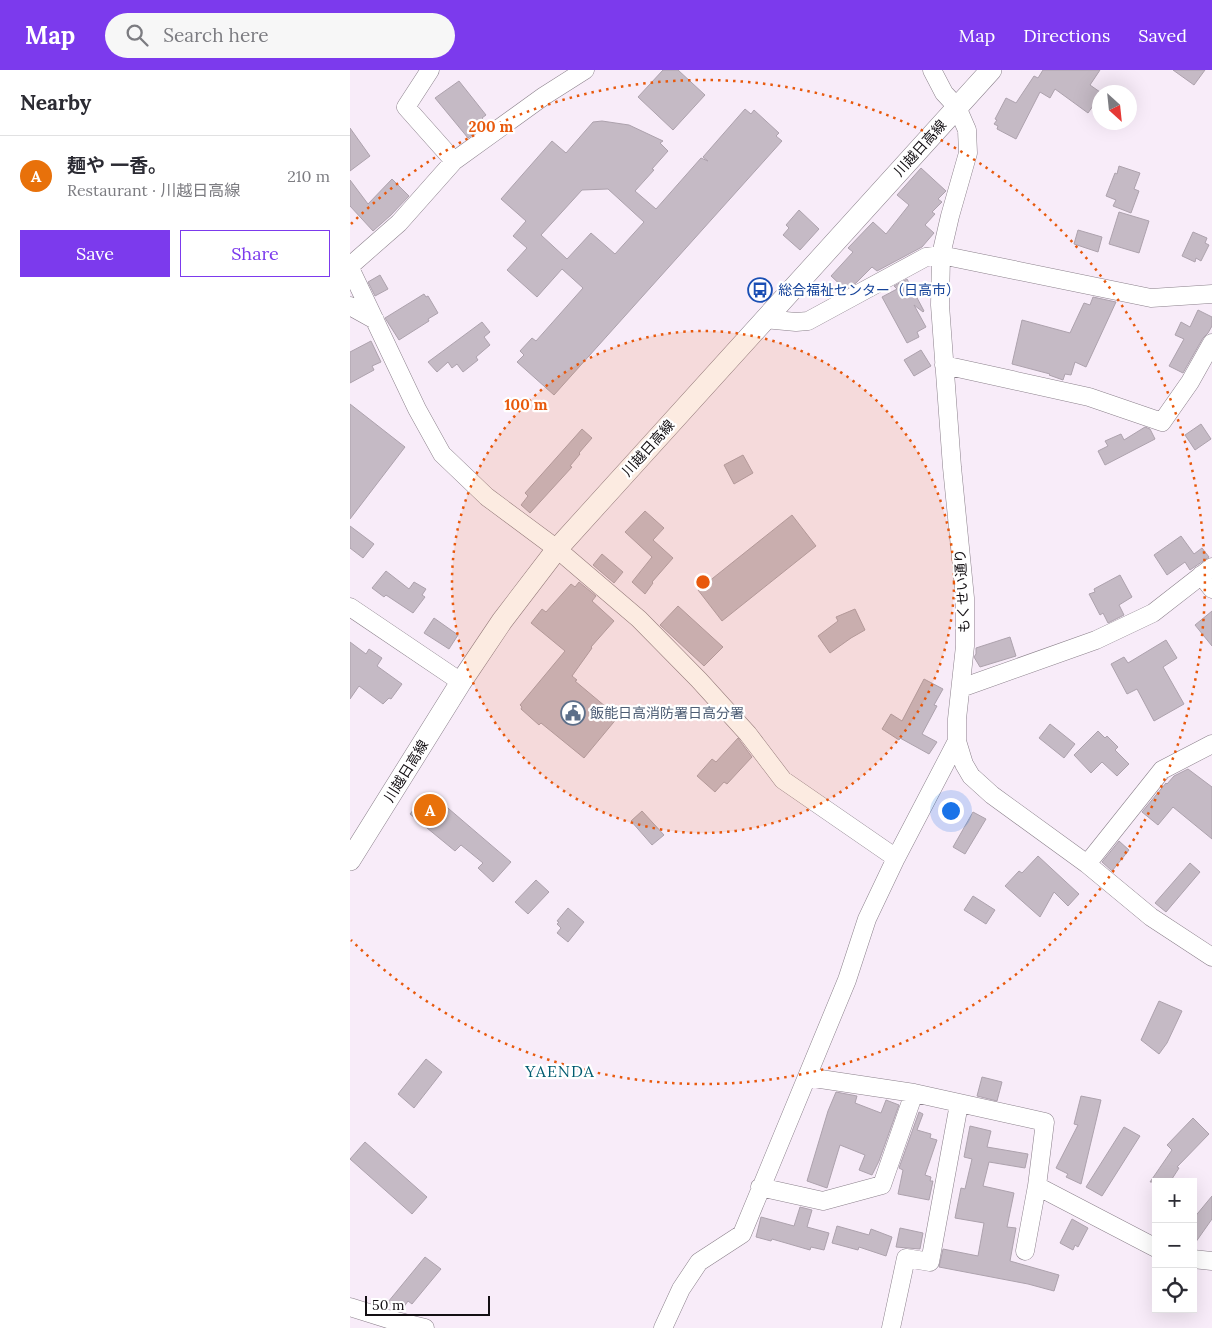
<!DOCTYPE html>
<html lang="en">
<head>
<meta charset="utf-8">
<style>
  body { margin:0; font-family:Lora,"Noto Sans JP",serif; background:#f7f7f7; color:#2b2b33 }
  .controls { position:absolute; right:15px; bottom:15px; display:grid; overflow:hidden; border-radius:0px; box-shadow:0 5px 20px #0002 }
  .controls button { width:45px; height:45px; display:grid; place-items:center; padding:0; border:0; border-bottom:1px solid #e1e1e2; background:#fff; color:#2b2b33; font:25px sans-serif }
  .compass { position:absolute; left:742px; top:15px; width:45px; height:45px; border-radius:50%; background:#fff; box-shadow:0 5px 20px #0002; rotate:153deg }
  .scale { position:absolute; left:15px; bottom:12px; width:125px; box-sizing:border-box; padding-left:5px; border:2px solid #130f13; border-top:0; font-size:14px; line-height:18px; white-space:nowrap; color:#130f13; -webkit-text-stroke:4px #fff; paint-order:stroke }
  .you { position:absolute; left:600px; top:740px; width:18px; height:18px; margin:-12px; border:4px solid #fff; border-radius:50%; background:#1a73e8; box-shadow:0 0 0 8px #1a73e833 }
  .badge { display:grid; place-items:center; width:32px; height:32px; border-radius:50%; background:#7c3aed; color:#fff; font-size:16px; font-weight:700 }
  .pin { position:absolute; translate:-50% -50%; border:2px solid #fff; box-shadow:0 1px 5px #0006 }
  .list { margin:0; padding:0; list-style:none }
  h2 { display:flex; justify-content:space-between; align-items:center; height:65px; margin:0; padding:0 20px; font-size:21px }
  h2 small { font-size:16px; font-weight:400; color:#7c7c81 }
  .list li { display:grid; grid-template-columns:32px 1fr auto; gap:15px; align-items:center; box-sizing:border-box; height:80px; padding:0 20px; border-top:1px solid #e1e1e2 }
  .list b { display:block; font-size:19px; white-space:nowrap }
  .list p { margin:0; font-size:16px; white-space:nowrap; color:#7c7c81 }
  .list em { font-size:16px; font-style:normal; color:#7c7c81 }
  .actions { display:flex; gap:10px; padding:15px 20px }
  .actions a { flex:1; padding:11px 0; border:1px solid #7c3aed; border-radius:0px; text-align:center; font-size:18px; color:#7c3aed }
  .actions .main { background:#7c3aed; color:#fff }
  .icon { flex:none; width:28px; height:28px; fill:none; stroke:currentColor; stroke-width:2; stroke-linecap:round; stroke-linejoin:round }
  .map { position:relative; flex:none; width:862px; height:1258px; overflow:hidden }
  header { display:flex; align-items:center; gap:30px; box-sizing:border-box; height:70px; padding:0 25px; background:#7c3aed; color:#fff }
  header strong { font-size:24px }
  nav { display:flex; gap:28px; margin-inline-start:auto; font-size:18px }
  .search { width:350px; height:45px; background:#f7f7f7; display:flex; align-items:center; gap:12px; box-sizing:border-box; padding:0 18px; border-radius:28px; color:#7c7c81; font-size:19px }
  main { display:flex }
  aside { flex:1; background:#fff }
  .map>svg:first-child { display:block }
  .building { fill:#c5bac5; stroke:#ada2ad; fill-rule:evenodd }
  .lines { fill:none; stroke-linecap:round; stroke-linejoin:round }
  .minor-casing { stroke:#8b808b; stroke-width:19 }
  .major-casing { stroke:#8b808b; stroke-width:22 }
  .minor { stroke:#fff; stroke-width:18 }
  .major { stroke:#fff; stroke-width:21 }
  .ring { fill:none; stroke:#e8590c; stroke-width:2.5; stroke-dasharray:2.5 5 }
  .labels { text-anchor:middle; stroke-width:4.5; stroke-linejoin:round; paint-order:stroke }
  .street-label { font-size:14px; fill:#130f13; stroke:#fff }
  .transit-label { font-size:14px; fill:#164399; stroke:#fff; text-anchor:start }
  .service-label { font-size:14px; fill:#4e5e75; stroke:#fff; text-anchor:start }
  .quarter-label { font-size:16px; letter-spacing:1px; fill:#015c71; stroke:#fff }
  .centre { fill:#e8590c; stroke:#fff; stroke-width:2.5 }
  .ring-label { font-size:15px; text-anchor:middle; font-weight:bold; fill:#e8590c; stroke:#fff; stroke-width:4.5; stroke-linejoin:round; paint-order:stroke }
</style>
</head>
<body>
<header>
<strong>Map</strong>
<div class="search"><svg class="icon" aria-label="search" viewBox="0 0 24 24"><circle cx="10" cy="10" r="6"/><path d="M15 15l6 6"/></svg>Search here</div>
<nav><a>Map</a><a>Directions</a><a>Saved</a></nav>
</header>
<main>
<aside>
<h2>Nearby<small></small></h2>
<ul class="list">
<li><span class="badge" style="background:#e8710a">A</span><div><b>麺や 一香。</b><p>Restaurant · 川越日高線</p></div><em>210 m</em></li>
</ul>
<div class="actions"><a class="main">Save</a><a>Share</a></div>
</aside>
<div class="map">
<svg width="862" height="1258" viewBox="0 0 862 1258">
  <rect width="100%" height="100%" fill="#f8ecf9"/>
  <path class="building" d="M313 0H328L355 25 323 60 288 27Z
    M693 0H750L740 15 750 22V26L738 43 705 19 700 28 690 22 666 69 647 59 648 56 644 54 647 50 645 49 656 28 666 33 684 6 688 8Z
    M823 0H855L844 15Z
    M109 11 136 45 132 48 137 54 118 68 85 28Z
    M395 39 401 44 404 40 429 63 426 66 432 71 204 325 167 292 174 285 170 281 182 268 186 271 233 218 212 199 187 227 157 200 177 178 163 166 176 151 151 129 202 71 216 83 243 52 252 51 279 55 313 71 310 73 318 81 302 99 304 100 285 121 306 139 351 88 358 91 353 87ZM258 119 294 152 265 184 241 163 217 189 191 165 232 120Z
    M0 58 20 86 0 101Z
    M769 96 790 103 784 119 789 121 781 143 763 136 766 130 756 126 765 103 767 104Z
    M571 98 596 121 588 129 592 132 582 142 585 144 575 155 584 163 572 177 527 201 522 197 506 213 495 219 481 206 503 182 498 178 523 152 536 164 559 135 547 125Z
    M42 109 59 126 41 145 23 161 0 136V110L18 134Z
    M449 140 469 159 450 180 433 165 439 158 436 155Z
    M769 142 799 151 789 183 759 174Z
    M728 160 752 167 748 182 724 174Z
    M843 162 857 168 855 173 859 175 851 191 846 188 845 192 832 186Z
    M30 205 38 219 25 226 18 212Z
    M557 209 574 241 573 242 564 235 576 257 567 262 569 267 557 273 532 227 547 219 544 216Z
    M74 224 76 227 78 226 88 243 78 249 79 251 49 270 35 248Z
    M743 227 766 232 736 297 725 292 721 305 715 304 713 310 699 305 700 304 662 294 672 250 720 263 734 233 740 235Z
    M848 240 862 247V256L858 263 853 268 833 303 819 296 834 269 825 265 831 252 840 257Z
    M132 252 140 262 134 267 140 275 126 287 128 290 113 302 107 294 102 298 98 292 87 302 78 292Z
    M21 271 31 292 22 296 24 300 0 313V282Z
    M571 280 581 296 564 306 554 290Z
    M0 334 55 377 0 449Z
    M851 354 861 369 845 380 835 365Z
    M795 357 800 359 805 369 755 395 748 381 758 376 755 371 771 364 774 370Z
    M232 359 242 368 229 383 230 384 220 396 222 397 180 443 171 435 178 426 175 423Z
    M393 385 403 403 384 414 374 395Z
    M295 441 314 458 303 470 323 488 302 512 303 513 295 524 282 512 302 487 275 462Z
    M442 445 466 476 372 551 348 520Z
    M0 456 24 474 13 488 0 478Z
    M831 466 844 484 852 478 859 487 840 500 835 492 817 505 804 485Z
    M252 484 273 502 264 513 243 495Z
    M36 501 59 519 64 512 76 519 72 525 75 527 63 543 36 525 34 527 22 518Z
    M770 505 782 527 769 535 774 545 758 553 753 543 750 545 739 524 745 522 744 519Z
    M229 512 246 526 242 531 264 551 241 577 242 578 222 606 227 610 225 611 268 647 234 688 191 653 189 655 171 639 172 637 170 635 215 581 181 553 192 539 196 542 221 514 225 517Z
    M328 536 373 577 354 596 310 555Z
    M505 539 515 560 501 568 480 583 468 566 488 551 486 547Z
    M862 541V576L845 555Z
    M84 548 108 565 99 579 74 563Z
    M660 567 666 586 630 597 624 587 626 584V578Z
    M816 570 827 588 813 597 834 634 804 651 787 619 777 624 761 594 774 587 778 593Z
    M0 572 16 584 19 579 32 588 27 596 52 614 41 629 39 628 33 634 9 616 0 629Z
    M574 609 593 619 584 635 587 636 572 664 587 672 579 684 550 668 549 670 532 659 541 644 552 651Z
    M700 654 725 674 714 688 689 668Z
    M748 661 755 668 757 666 768 677 765 680 779 694 767 706 752 692 741 703 724 685Z
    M388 668 402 687 377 714 374 712 365 722 347 706 362 689 366 692Z
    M838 699 862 717V769L823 737 808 755 792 742 816 713 817 714 824 706Z
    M77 723 84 729 85 727 161 792 143 812 128 798 133 793 111 775 105 781 60 744Z
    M292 741 314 765 302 775 281 751Z
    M623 742 636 749 615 784 603 777Z
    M769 771 779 780 762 801 752 792Z
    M688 786 729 824 718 836 704 822 690 847 655 816 669 801 672 803Z
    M840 793 850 802 816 842 805 833Z
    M186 810 199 822 178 844 165 832Z
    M623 826 645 840 636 854 614 840Z
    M218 838 234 852 218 872 207 863 211 858 207 854 209 852 207 851Z
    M809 931 832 941 817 973 809 984 791 970Z
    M76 989 92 1002 64 1038 48 1024Z
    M632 1007 652 1012 647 1031 627 1026Z
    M486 1022 507 1026 505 1033 531 1043 536 1030 549 1035 529 1091 522 1105 509 1100 515 1085 490 1075 477 1118 457 1111 478 1041Z
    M731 1026 751 1030 731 1114 716 1107 718 1104 706 1098 728 1055 724 1054Z
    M569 1042 573 1044 567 1060 581 1064 580 1068 587 1070 575 1105 581 1107 580 1111H583L579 1130 548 1124 553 1100 549 1098Z
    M843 1048 859 1064 827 1097 829 1098 820 1112H800L822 1080 817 1075Z
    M620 1056 641 1061 637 1077 678 1084 675 1098 639 1092 633 1116 664 1123 657 1157 666 1158 660 1191 709 1205 704 1221 678 1214 589 1197 593 1179 628 1186 634 1153 605 1148 611 1118 615 1119 622 1089 614 1087Z
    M774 1057 790 1066 752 1126 736 1117Z
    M15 1072 77 1127 62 1144 0 1089Z
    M862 1126V1149L843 1176V1149Z
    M450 1137 462 1140 457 1157 479 1163 474 1180 461 1177 460 1180 422 1169 421 1171 406 1167 411 1147 444 1156Z
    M722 1149 738 1158 728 1177 725 1175 723 1180 710 1173Z
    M487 1156 519 1165 521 1159 542 1167 536 1186 509 1177 508 1180 482 1173Z
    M550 1158 573 1163 570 1179 546 1177Z
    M75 1187 91 1199 62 1234 58 1231 51 1241H48L38 1232Z"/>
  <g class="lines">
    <g class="minor-casing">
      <path id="minor" d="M582 0 594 23 607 37 617 60 618 83 600 146 591 185 590 235 602 397 615 528V576L607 649V671L614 694 621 706 642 725 737 794 801 847 862 887
        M104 91 194 26 235 0
        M0 196 49 153 104 91 56 37 80 0
        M0 198 67 339 92 384 137 427 207 479 289 549 349 610 398 664 433 710 546 788
        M0 236 25 250
        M414 249 446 252 458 251 576 187 591 185 801 228 862 224
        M594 295 739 327 812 352 840 312 862 273
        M851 505 862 519
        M0 537 111 612
        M611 618 746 570 803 543 862 497
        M737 794 812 700 862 674
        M457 1007 564 1023 695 1052 687 1116 675 1181
        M687 1116 806 1178
        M410 1117 473 1131 532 1115 564 1023
        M843 1189 862 1191
        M0 1237 38 1249 75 1258
        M313 1258 331 1219 349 1192 392 1164 497 910 517 849 546 788 607 671
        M541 1258 556 1188 580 1192 609 1034"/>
    </g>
    <g class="major-casing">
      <path id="major" d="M0 790 111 612 152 551 207 479 641 0"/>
    </g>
    <use href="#minor" class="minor"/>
    <use href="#major" class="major"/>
  </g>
  <circle cx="353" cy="512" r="251" fill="#e8590c" fill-opacity=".12"/>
  <g class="ring">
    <circle cx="353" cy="512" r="251"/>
    <path d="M1 154A502 502 0 1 1 1 870"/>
  </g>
  <defs>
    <g id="bus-ring" transform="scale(1.25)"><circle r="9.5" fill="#fff" stroke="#1a4fb4" stroke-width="1.5"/><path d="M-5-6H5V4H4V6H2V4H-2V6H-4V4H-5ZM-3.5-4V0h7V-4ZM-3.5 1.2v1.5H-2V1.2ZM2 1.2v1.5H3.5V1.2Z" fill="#1a4fb4"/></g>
    <g id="civic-ring" transform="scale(1.25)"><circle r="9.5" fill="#fff" stroke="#5c6f8a" stroke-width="1.5"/><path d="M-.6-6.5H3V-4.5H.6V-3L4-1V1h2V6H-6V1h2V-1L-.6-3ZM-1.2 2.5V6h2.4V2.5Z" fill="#5c6f8a"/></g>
  </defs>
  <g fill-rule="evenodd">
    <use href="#bus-ring" x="410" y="220"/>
    <use href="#civic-ring" x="223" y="643"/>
  </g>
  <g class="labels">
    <g class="street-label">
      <text transform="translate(570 78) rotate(-48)" y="5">川越日高線</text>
      <text transform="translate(298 378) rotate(-48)" y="5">川越日高線</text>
      <text transform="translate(612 521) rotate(-93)" y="5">もくせい通り</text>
      <text transform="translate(56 701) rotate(-58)" y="5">川越日高線</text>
    </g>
    <g class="transit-label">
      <text x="428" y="225">総合福祉センター（日高市）</text>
    </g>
    <g class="service-label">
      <text x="240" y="648">飯能日高消防署日高分署</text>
    </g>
    <g class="quarter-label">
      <text x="210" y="1007">YAENDA</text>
    </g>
  </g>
  <circle cx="353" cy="512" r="8" class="centre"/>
  <g class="ring-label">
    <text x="141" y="62">200 m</text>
    <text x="176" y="340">100 m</text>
  </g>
</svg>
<div class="controls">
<button>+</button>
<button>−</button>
<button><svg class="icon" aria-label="locate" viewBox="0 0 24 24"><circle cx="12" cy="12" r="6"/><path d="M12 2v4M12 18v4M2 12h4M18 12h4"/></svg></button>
</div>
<svg class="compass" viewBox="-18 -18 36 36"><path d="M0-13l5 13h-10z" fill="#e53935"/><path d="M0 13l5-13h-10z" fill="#7c7c81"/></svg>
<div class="scale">50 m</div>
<div class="you"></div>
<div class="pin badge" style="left:80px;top:740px;background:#e8710a">A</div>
</div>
</main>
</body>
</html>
